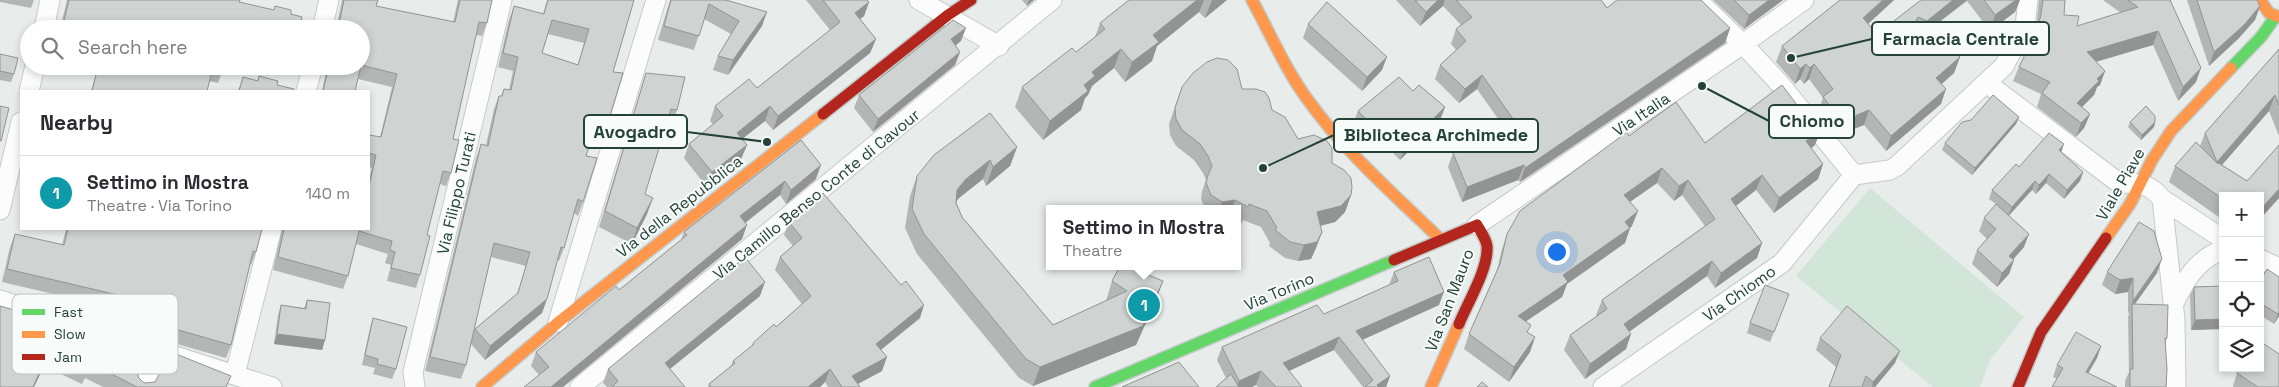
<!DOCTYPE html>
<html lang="en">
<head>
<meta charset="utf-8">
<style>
  body { margin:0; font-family:"Space Grotesk",sans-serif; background:#f2f2f3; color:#2b2b33 }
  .controls { position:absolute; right:15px; bottom:15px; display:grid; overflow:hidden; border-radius:0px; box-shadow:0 2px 8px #0003 }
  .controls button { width:45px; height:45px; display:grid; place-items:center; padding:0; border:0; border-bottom:1px solid #e1e1e2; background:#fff; color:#2b2b33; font:25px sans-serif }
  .you { position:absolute; left:1556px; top:251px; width:18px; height:18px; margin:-12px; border:4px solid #fff; border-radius:50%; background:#1a73e8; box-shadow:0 0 0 8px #1a73e833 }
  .badge { display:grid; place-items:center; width:32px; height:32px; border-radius:50%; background:#2563eb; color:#fff; font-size:16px; font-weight:700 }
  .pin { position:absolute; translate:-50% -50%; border:2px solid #fff; box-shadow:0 1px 5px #0006 }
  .popup { position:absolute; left:1046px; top:205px; width:195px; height:65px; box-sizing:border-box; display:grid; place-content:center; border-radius:0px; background:#fff; filter:drop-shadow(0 1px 4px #0005); font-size:16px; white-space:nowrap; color:#7c7c81 }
  .popup b { font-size:19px; color:#2b2b33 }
  .popup::after { content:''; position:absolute; left:50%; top:100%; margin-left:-10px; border:10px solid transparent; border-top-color:#fff }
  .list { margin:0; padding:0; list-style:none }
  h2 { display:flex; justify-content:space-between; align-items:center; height:65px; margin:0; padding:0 20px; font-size:21px }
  h2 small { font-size:16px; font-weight:400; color:#7c7c81 }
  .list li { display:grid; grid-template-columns:32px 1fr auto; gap:15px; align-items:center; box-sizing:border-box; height:75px; padding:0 20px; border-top:1px solid #e1e1e2 }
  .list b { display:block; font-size:19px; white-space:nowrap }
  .list p { margin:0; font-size:16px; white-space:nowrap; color:#7c7c81 }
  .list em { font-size:16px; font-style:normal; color:#7c7c81 }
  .icon { flex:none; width:28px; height:28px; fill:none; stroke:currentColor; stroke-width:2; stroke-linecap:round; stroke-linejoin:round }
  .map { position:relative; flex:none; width:2279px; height:387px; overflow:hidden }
  .search { position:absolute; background:#fff; box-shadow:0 2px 8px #0003; left:20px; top:20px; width:350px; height:55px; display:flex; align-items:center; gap:12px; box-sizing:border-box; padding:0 18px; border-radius:28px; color:#7c7c81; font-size:19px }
  .panel { position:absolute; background:#fff; box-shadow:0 2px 8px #0003; left:20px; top:90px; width:350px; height:140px; border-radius:0px }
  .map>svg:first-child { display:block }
  .green { fill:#d1e6d8 }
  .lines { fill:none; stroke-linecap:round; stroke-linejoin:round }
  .street-casing { stroke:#c5cac8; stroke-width:21 }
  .fast-casing { stroke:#c3cbc8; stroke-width:14 }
  .slow-casing { stroke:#c3cbc8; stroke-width:14 }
  .jam-casing { stroke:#c3cbc8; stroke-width:14 }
  .street { stroke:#fcfcfc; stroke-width:19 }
  .fast { stroke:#63d668; stroke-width:11 }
  .slow { stroke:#ff974d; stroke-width:11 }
  .jam { stroke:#b3261e; stroke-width:11 }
  .wall { fill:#b2b6b5; fill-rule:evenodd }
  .shaded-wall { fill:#919493 }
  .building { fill:#cfd4d2; stroke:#919493; fill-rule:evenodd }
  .labels { text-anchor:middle; stroke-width:4; stroke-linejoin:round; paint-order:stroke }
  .street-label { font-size:16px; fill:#24423a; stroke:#f7fbf9 }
  .key { fill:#f7fbf9; stroke:#b8c4c0; stroke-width:1 }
  .key-label { font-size:14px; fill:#24423a }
  .leader { fill:none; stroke:#24423a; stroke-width:2 }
  .callout-dot { fill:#24423a; stroke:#f7fbf9; stroke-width:2 }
  .callout { fill:#f7fbf9; stroke:#24423a; stroke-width:2 }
  .callout-label { font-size:18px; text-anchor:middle; font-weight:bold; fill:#24423a }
</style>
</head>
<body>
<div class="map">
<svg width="2279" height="387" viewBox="0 0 2279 387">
  <rect width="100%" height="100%" fill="#e8edeb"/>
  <path class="green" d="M1870 188 2024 317 1990 360 1980 387H1933L1796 276Z"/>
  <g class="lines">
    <g class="street-casing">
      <path id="street" d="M919 0 999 46
        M1697 0 1743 44 1780 84 1854 175 1890 170 1897 166 2004 66 2025 26 2028 0
        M44 29 50 0
        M322 29 329 0
        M1988 84 2119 183C2137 183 2150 183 2162 199L2223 239
        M29 91 35 66
        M306 91 313 66
        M2162 199 2175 320 2176 387
        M0 210 21 122
        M1477 225 1743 44 1804 0
        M2260 259 2279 268
        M0 300 272 387
        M2173 305C2185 281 2196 259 2223 250
        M558 322 656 0
        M235 374 272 229
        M143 387 161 351
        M415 387 413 372 502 0
        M580 387 1052 0
        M1603 387 1782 263 1854 175"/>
    </g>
    <g class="fast-casing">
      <path id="fast" d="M2231 68 2261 37 2276 16
        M1095 387 1394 260"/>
    </g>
    <g class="slow-casing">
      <path id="slow" d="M1252 0C1270 33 1285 69 1308 100 1345 152 1395 195 1441 240
        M2260 0 2269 13 2279 17
        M2106 238 2130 204 2152 160 2171 131 2231 68
        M482 387 561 320 823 114
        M1431 387 1459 324"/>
    </g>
    <g class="jam-casing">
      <path id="jam" d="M823 114 948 15 971 0
        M1394 260 1477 225C1481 232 1486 239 1487 246 1489 268 1467 304 1459 324
        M2018 387 2041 332 2106 238"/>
    </g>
    <use href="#street" class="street"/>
    <use href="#fast" class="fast"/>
    <use href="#slow" class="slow"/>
    <use href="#jam" class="jam"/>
  </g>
  <path class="wall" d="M0 0H34L31 8 0 2Z
    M67 0H240L239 2 274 10 275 6 291 14 299 29H60Z
    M342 0H378L376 6 453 22 458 0H492L487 23 482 36 476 35 453 139 451 173 446 186 440 184 427 235 420 275 416 288 387 281 391 265 385 263 388 254 356 244 348 276 343 289 273 270 282 229H369V179L372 168 369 167V135L380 137 392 87 358 79 355 91H322L327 66H361V29H336Z
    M547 0H634L613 72 609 119 604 132 595 130 586 156 583 202 578 216 574 213 564 248 559 261H557L547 299 542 313 485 360 471 344 466 365 461 379 425 371 476 158 481 144 486 145 494 109 499 96H501L504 89 509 90 513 71 498 67 509 20 514 6 543 14ZM548 34 584 43 578 65 542 53ZM491 257 526 266 517 294 475 329 473 333Z
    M670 0H726L762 26 728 75 713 70 718 56 731 34 704 19 694 50 658 40Z
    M806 0H867L869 2 864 16 860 19 876 39 870 53 773 130 765 121 742 139 747 145 741 159 706 186 684 158 689 144 713 124 710 121 715 106 757 88 830 30Z
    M1022 0H1034L1027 6Z
    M1129 0H1227L1205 18 1199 12 1157 46 1152 61 1125 82 1114 68 1092 86 1088 95 1085 98 1081 110 1043 140 1015 107 1022 87 1076 52 1095 37 1100 23Z
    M1396 0H1601L1607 8 1730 28 1725 43 1520 182 1518 180 1462 202 1448 167 1453 153 1479 148 1506 130 1477 89 1459 103 1435 79 1440 65 1456 50 1451 44 1456 29 1461 25 1443 6 1420 26Z
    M1713 0H1783L1744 29Z
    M1840 0H1894L1868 24 1877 34 1921 0H2020L2015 12 1990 31 1967 1 1928 31 1960 57 1954 73 1942 84 1941 104 1886 151 1864 125 1851 130 1839 139 1818 112 1823 98 1809 79 1804 84 1800 79 1795 84 1776 62 1782 46Z
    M2039 0H2065L2064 15 2077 26 2121 13 2103 0H2170L2196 82 2178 101 2153 45 2096 62 2105 71 2100 85 2097 87 2094 95 2082 107 2090 114 2084 128 2076 137 2037 107 2041 94 2013 81 2019 67 2035 34 2036 28Z
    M2187 0H2257L2260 6 2255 20 2239 38 2209 66Z
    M1308 24 1382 70 1362 91 1303 38Z
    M961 41 955 45 960 52 955 65 873 132 854 108 859 95Z
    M2279 49V136L2269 111 2222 165 2247 181 2279 145V198L2260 219V196H2223V220L2169 182 2175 166 2200 146 2205 133Z
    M0 54 14 74 11 82 0 80Z
    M101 66H224L218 83 209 81 207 91H91L97 71 100 72Z
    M646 73 677 110 671 126 666 125 645 194 647 214 632 244 599 227 641 89Z
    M259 76 277 85 293 91H238L243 77 257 81Z
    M1182 87 1242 89 1272 110 1298 139 1332 163 1351 195 1345 212 1335 222 1320 226 1322 232 1316 248 1311 259 1298 261 1285 258 1269 246 1270 243 1261 227 1243 220 1242 223 1238 221V209H1205L1201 199 1202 191 1206 180 1203 173 1194 160 1176 146 1170 135 1169 124Z
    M1413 91 1445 107 1440 120 1400 160 1390 150H1379L1353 124 1358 111Z
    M2019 117 2016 124 1972 175 1942 150 1945 143 1971 120Z
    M2130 122H2155L2154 127 2141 140 2128 127Z
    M1629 136 1705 143 1815 145 1811 148 1823 164 1818 179 1774 213 1756 190 1736 206 1762 243 1757 258 1715 288 1707 276 1629 332 1626 349 1585 379 1564 350 1570 335 1597 316 1596 315 1602 300 1705 226 1682 195 1674 201 1657 183 1630 202 1632 226 1630 228 1625 243 1567 284 1562 297 1526 321 1528 333 1535 337 1530 352 1509 382 1464 349 1469 334 1496 274 1502 249 1507 234Z
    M801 140 816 179 786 204 780 195 745 223 742 239 563 387H524L539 375 531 366 536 352 619 290 681 240 684 232Z
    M1017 147 1010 166 986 186 983 179 959 198 956 202 962 217 1053 325 1106 301 1112 281H1163L1156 300 1136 345 1033 386 1019 378 917 254 905 228 910 196 917 176Z
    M2061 152 2083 172 2080 181 2064 199 2046 183 2036 194 2032 190 2009 216 2024 247 2013 260H2014L2009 274 1997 287 1972 264 1977 250 1987 239 1979 231 1984 218 1996 204 1989 199 1992 190 2019 167Z
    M789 222 920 318 880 350 882 371 858 384 860 387H828L825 382 820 387H708L709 384 731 366 733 361 751 347 753 343 776 327 802 304 775 270 780 257 793 246 784 235Z
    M66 229H262L256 252 251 265H250L231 345 226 358 156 338 160 319 2 282 10 247 15 234 62 245Z
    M1394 272 1439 305 1362 340 1390 376 1386 387H1363L1334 350 1289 371 1302 387H1258L1256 385 1252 387H1216L1226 378 1217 360 1222 347 1324 314 1389 285Z
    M2107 272 2157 273 2135 304 2167 338 2165 344 2166 387H2125V381L2129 372 2128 317 2130 311 2128 314V292L2115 294 2102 285Z
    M2279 277V316L2274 324 2260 315V281Z
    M2223 286V327L2222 329 2191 330 2190 296 2194 287Z
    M1789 294 1770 342 1747 333 1750 323Z
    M760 296 670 369 685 387H607L603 383 608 369Z
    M307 300 325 340 322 350 274 344 278 315 281 305 304 308Z
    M0 306 137 374 139 378 144 383 227 387H103L85 378 82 384 44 366 34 387H0Z
    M373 318 396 369 392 379 373 374 375 368 362 365 370 328Z
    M1820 338 1895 363 1875 387H1829L1836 367 1816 350Z
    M2101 346 2097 358 2088 373 2057 379 2053 377 2057 365Z
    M2237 373 2279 387H2233V386Z"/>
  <path class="shaded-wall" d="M1029 0H1034L1027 6Z
    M1197 0H1204L1199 12 1157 46 1152 61 1125 82 1132 62 1153 35Z
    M1212 0H1227L1205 18Z
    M1438 0H1445L1443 6 1420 26 1426 12Z
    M1769 0H1783L1744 29 1749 15Z
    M1883 0H1894L1858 33 1863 18Z
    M1953 0H1967L1921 36 1927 21Z
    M2016 0H2020L2015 12 1990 31 1995 15Z
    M869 2 864 16 850 27 855 13Z
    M2260 6 2255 20 2239 38 2209 66 2214 52Z
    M767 12 762 26 728 75 733 60Z
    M966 28 961 41 946 53 951 39Z
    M1730 28 1725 43 1520 182 1525 168Z
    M2158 31 2153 45 2081 66 2087 52Z
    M876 39 870 53 773 130 778 116Z
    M1121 49 1114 68 1092 86 1088 95 1085 98 1081 110 1043 140 1050 121 1084 85 1092 72Z
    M960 52 955 65 873 132 878 119Z
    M1387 57 1382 70 1362 91 1367 77Z
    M1960 57 1954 73 1931 93 1936 78Z
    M1806 64 1800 79 1795 84 1800 69Z
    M1814 64 1809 79 1804 84 1810 68Z
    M2201 68 2196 82 2178 101 2183 87Z
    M2105 71 2100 85 2097 87 2094 95 2072 117 2077 103 2097 79Z
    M1482 75 1477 89 1459 103 1465 89Z
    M1946 89 1941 104 1886 151 1891 136Z
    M2275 95 2269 111 2214 174 2217 162Z
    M770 106 765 121 732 147 737 133Z
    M1445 107 1440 120 1400 160 1405 147Z
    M1869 110 1864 125 1851 130 1839 139 1845 124 1857 115Z
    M2090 114 2084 128 2076 137 2081 123Z
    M2019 117 2016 124 1972 175 1975 168Z
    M2155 122 2154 127 2141 140 2142 135Z
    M1821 130 1815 145 1801 156 1806 141Z
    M1384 137H1395L1390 150H1379Z
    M2064 144 2061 153 2059 150Z
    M747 145 741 159 706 186 712 172Z
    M1017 147 1010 166 986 186 993 167Z
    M990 160 983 179 959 198 950 209 957 190 966 179Z
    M1823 164 1818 179 1774 213 1779 198Z
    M821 165 816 179 786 204 791 190Z
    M1524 165 1518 180 1462 202 1467 187Z
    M1662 168 1657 183 1618 210 1624 195Z
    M2083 172 2080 181 2064 199 2067 190Z
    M2049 174 2046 183 2036 194 2039 185Z
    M1762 175 1756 190 1725 214 1731 199Z
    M1688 180 1682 195 1674 201 1679 186Z
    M785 181 780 195 735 231 740 216Z
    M2035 181 2032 190 2008 216 2012 207Z
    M2279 189V198L2260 219V210Z
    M1351 195 1345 212 1335 222 1311 228 1317 212Z
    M653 198 647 214 632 244 637 228Z
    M1235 200 1232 209H1220L1222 202Z
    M1638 211 1632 226 1627 231 1630 228 1625 243 1567 284 1562 297 1512 331 1518 316 1563 275Z
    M747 225 742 239 563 387H551Z
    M1322 232 1316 248 1311 259 1298 261 1304 245Z
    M2029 234 2024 247 2004 269 2009 256Z
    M1762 243 1757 258 1715 288 1721 273Z
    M2162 259 2157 273 2132 308V304L2128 314 2133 301Z
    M2014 260 2009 274 1997 287 2002 273Z
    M1712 261 1707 276 1619 339 1624 324Z
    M2133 278 2128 292 2115 294 2120 280Z
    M1163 281 1156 300 1136 345 1033 386 1040 367Z
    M765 282 760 296 660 377 665 363Z
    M1444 292 1439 305 1351 345 1356 331Z
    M547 299 542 313 485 360 490 346Z
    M924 305 920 318 871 358 876 344Z
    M2279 312V316L2274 324 2278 314Z
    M2223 319 2222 329 2191 330 2195 320Z
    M277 334 325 340 322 350 274 344Z
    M1631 334 1626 349 1585 379 1590 364Z
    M1339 337 1334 350 1278 376 1283 363Z
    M1535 337 1530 352 1509 382 1514 367Z
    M2101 346 2097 358 2082 384 2086 372Z
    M49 351 44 366 34 387H33Z
    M1900 351 1895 363 1875 387H1872L1873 382Z
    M887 357 882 371 852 387V376Z
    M830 369 825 382 820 387H808Z
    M1261 371 1256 385 1252 387H1237L1239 381Z
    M1390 376 1386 387H1377V385Z"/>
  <path class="building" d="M69 0H240L239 2 274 10 275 6 291 10V14L302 17 299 29H62Z
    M344 0H378L376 6 455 22 460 0H492L487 23 479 22 453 139 459 140 451 173 443 171 427 235 430 236 420 275 391 268 395 252 390 250 392 241 359 231 348 276 278 257 284 229H369V186L376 155 369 153V135L381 137 397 74 361 65V29H338Z
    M548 0H634L613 72 623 73 609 119 599 116 586 156 597 158 583 202 578 199 564 248 561 247 547 299 490 346 475 329 518 293 530 252 494 243 466 365 430 357 481 144 488 146 499 96H502L504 89 511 90 518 57 503 53 514 6 544 14ZM552 20 589 29 578 65 542 53Z
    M671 0H726L767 12 733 60 718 56 739 21 709 4 699 36 664 26Z
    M823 0H867L869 2 855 13 876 39 778 116 770 106 737 133 747 145 712 172 689 144 723 116 715 106 749 79 757 88 840 22Z
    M1129 0H1197L1153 35 1159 42 1132 62 1121 49 1092 72 1095 76 1084 85 1088 91 1050 121 1022 87 1072 48 1076 52 1105 29 1100 23Z
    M1415 0H1438L1426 12Z
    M1456 0H1601L1607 8 1617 0H1701L1730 28 1525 168 1524 165 1467 187 1453 153 1475 144 1479 148 1516 123 1482 75 1465 89 1440 65 1466 41 1456 29 1472 17Z
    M1734 0H1769L1749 15Z
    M1840 0H1883L1863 18 1877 34 1921 0H1953L1927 21 1918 17 1916 20 1960 57 1936 78 1946 89 1891 136 1869 110 1857 115 1845 124 1823 97 1833 89 1814 64 1810 68 1806 64 1800 69 1782 46Z
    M1984 0H2016L1995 15Z
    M2043 0H2065L2064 15 2079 16 2077 26 2138 7 2128 0H2170L2201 68 2183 87 2158 31 2087 52 2105 71 2097 79 2099 81 2077 103 2090 114 2081 123 2042 93 2050 82 2019 67 2038 27 2041 14Z
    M2197 0H2257L2260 6 2244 25 2214 52Z
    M1327 2 1387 57 1367 77 1308 24Z
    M953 20 966 28 951 39 960 52 878 119 859 95Z
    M2279 49V105L2275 95 2217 162 2205 133Z
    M0 54 18 58 14 74 0 71Z
    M1217 58 1228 60 1237 69 1242 89H1256L1265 92 1269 98 1272 110 1285 117 1298 139 1314 135 1327 141 1332 148V163L1344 170 1351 178 1352 187 1351 195 1341 206 1317 212 1322 232 1317 242 1304 245 1290 242 1275 230 1277 228 1267 211 1249 204 1248 207 1235 200 1222 202 1211 195 1206 183 1208 175 1212 166 1208 156 1200 144 1182 130 1176 119 1175 108 1182 87 1193 73 1207 62Z
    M103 66H224L223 70 213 67 207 91H92L97 71 101 72Z
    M329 66H361L355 91H323Z
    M646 73 685 77 677 110 671 109 645 194 653 198 637 228 605 211Z
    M259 76 278 81 277 85 294 89 293 91H239L243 77 258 81Z
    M1399 77 1413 91 1419 85 1445 107 1405 147 1395 137H1384L1358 111Z
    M1782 85 1803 113 1805 111 1821 130 1806 141 1823 164 1779 198 1762 175 1731 199 1762 243 1721 273 1712 261 1624 324 1631 334 1590 364 1570 335 1607 309 1602 300 1715 219 1688 180 1679 186 1662 168 1624 195 1638 211 1625 222 1630 228 1563 275 1568 282 1518 316 1531 325 1527 332 1535 337 1514 367 1469 334 1500 264 1507 234 1520 211 1627 132 1629 136 1676 102 1705 143Z
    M1993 95 2019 117 1975 168 1945 143 1962 122 1971 120Z
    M0 106 9 108 1 141H0Z
    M2146 106 2155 116V122L2142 135 2130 122Z
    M990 113 1017 147 993 167 990 160 966 179 957 190 956 203 962 217 1053 325 1127 291 1112 281 1120 266H1126L1163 281 1143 326 1040 367 1026 359 924 234 912 209 917 176 934 155Z
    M2049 133 2064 144 2059 150 2083 172 2067 190 2049 174 2039 185 2035 181 2012 207 1992 190 2016 164 2019 167Z
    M801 140 821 165 791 190 785 181 740 216 747 225 551 387H524L549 367 536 352 616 286 619 290 687 235 684 232Z
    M2196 142 2218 164 2217 162 2247 181 2279 145V189L2260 210V196H2223V199L2175 166Z
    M823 193 901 285 906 281 924 305 876 344 887 357 852 376 860 387H842L830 369 808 387H711L709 384 735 363 733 361 754 344 753 343 774 324 776 327 811 296 780 257 802 238 789 222Z
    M1996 204 2029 234 2009 256 2014 260 2002 273 1977 250 1996 229 1984 218Z
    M2139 222 2154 231 2162 259 2133 301V278L2120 280 2107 272Z
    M68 229H262L256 252 253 251 231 345 161 325 165 306 7 269 15 234 64 245Z
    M745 257 765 282 665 363 685 387H612L618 381 608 369Z
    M1429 257 1444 292 1356 331 1390 376 1377 385 1379 387H1365L1373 380 1339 337 1283 363 1302 387H1276L1261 371 1239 381 1222 347 1317 305 1324 314 1398 281 1394 272Z
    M2267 269 2279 277V312L2278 314 2260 303V281Z
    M1765 285 1789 294 1774 332 1750 323Z
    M2223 286V319L2195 320 2194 287Z
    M307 300 330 303 325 340 277 334 281 305 306 309Z
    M2132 304 2168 305 2167 338H2165L2167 369 2166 387H2130V369H2133Z
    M0 306 103 335 145 355 137 373 139 378 144 383 155 382 171 352 231 376 226 387H137L90 363 88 369 49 351 33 387H0Z
    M1847 306 1900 351 1873 382 1866 376 1862 387H1829L1841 355 1820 338Z
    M373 318 407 327 396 369 377 364 378 359 365 355Z
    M2076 332 2101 346 2086 372 2117 387H2052L2063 368 2057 365Z
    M2264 344 2279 354V387H2258L2237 373 2241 368H2260V350Z
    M1179 362 1199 387H1122Z
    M1231 374 1239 387H1216Z
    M1482 382 1488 387H1477Z"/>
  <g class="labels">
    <g class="street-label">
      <text transform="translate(1641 114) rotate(-34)" y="6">Via Italia</text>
      <text transform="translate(2120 184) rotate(-60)" y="6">Viale Piave</text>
      <text transform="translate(456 193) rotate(-77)" y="6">Via Filippo Turati</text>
      <text transform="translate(816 194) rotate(-39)" y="6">Via Camillo Benso Conte di Cavour</text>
      <text transform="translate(679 206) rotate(-38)" y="6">Via della Repubblica</text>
      <text transform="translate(1279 291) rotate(-23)" y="6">Via Torino</text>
      <text transform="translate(1739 293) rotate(-35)" y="6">Via Chiomo</text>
      <text transform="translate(1449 300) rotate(-69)" y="6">Via San Mauro</text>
    </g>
  </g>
  <rect x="12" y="294" width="166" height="80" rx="8" class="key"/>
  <rect x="22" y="309" width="23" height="6" fill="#63d668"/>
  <rect x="22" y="331" width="23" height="7" fill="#ff974d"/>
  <rect x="22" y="354" width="23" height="6" fill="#b3261e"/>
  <g class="key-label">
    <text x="54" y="317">Fast</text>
    <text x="54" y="339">Slow</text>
    <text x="54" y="362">Jam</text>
  </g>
  <path class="leader" d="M1791 58L1872 39M1702 86L1769 121M767 142L687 132M1263 168L1334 135"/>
  <g class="callout-dot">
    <circle cx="1791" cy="58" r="5"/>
    <circle cx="1702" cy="86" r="5"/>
    <circle cx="767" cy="142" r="5"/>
    <circle cx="1263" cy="168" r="5"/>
  </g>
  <g class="callout">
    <rect x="1872" y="22" width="177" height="33" rx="5"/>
    <rect x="1769" y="105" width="85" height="33" rx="5"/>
    <rect x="584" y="115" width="103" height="33" rx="5"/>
    <rect x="1334" y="119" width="204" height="33" rx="5"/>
  </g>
  <g class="callout-label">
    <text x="1961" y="45">Farmacia Centrale</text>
    <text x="1812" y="127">Chiomo</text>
    <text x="635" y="138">Avogadro</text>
    <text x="1436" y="141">Biblioteca Archimede</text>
  </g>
</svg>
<div class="controls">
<button>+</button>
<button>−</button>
<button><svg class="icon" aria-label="locate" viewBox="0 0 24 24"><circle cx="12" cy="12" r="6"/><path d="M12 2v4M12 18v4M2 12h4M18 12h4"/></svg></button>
<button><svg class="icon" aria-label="layers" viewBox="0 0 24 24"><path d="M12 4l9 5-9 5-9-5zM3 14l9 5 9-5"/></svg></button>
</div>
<div class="you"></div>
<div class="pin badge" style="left:1144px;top:305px;background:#0f9aa8">1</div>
<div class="popup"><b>Settimo in Mostra</b>Theatre</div>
<div class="search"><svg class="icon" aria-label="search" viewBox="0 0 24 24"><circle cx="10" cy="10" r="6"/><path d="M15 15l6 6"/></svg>Search here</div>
<section class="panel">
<h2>Nearby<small></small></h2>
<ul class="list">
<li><span class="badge" style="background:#0f9aa8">1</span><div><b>Settimo in Mostra</b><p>Theatre · Via Torino</p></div><em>140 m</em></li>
</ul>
</section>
</div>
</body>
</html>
